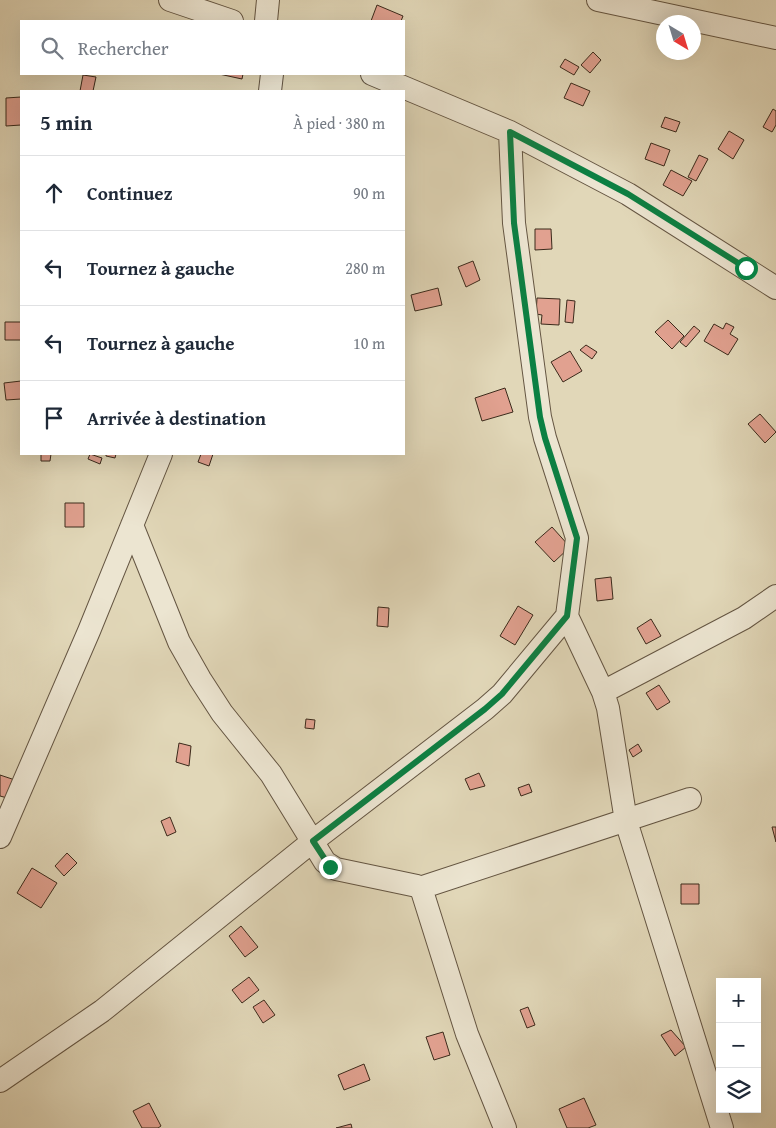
<!DOCTYPE html>
<html lang="fr">
<head>
<meta charset="utf-8">
<style>
  body { margin:0; font-family:"Gentium Book Plus",serif; background:#f6f6f7; color:#1f2937 }
  .controls { position:absolute; right:15px; bottom:15px; display:grid; overflow:hidden; border-radius:0px; box-shadow:0 5px 20px #0002 }
  .controls button { width:45px; height:45px; display:grid; place-items:center; padding:0; border:0; border-bottom:1px solid #e0e1e3; background:#fff; color:#1f2937; font:25px sans-serif }
  .compass { position:absolute; left:656px; top:15px; width:45px; height:45px; border-radius:50%; background:#fff; box-shadow:0 5px 20px #0002; rotate:142deg }
  .stop { position:absolute; width:15px; height:15px; margin:-11px; border:4px solid #0b8043; border-radius:50%; background:#fff }
  .stop.end { background:#0b8043; border-color:#fff; box-shadow:0 1px 5px #0008 }
  .list { margin:0; padding:0; list-style:none }
  h2 { display:flex; justify-content:space-between; align-items:center; height:65px; margin:0; padding:0 20px; font-size:21px }
  h2 small { font-size:16px; font-weight:400; color:#747a83 }
  .list li { display:grid; grid-template-columns:32px 1fr auto; gap:15px; align-items:center; box-sizing:border-box; height:75px; padding:0 20px; border-top:1px solid #e0e1e3 }
  .list b { display:block; font-size:19px; white-space:nowrap }
  .list em { font-size:16px; font-style:normal; color:#747a83 }
  .icon { flex:none; width:28px; height:28px; fill:none; stroke:currentColor; stroke-width:2; stroke-linecap:round; stroke-linejoin:round }
  .map { position:relative; flex:none; width:776px; height:1128px; overflow:hidden }
  .search { position:absolute; background:#fff; box-shadow:0 5px 20px #0002; left:20px; top:20px; width:385px; height:55px; display:flex; align-items:center; gap:12px; box-sizing:border-box; padding:0 18px; border-radius:0px; color:#747a83; font-size:19px }
  .panel { position:absolute; background:#fff; box-shadow:0 5px 20px #0002; left:20px; top:90px; width:385px; height:365px; border-radius:0px }
  .map>svg:first-child { display:block }
  .building { fill:#e1a190; stroke:#3b2a1b }
  .lines { fill:none; stroke-linecap:round; stroke-linejoin:round }
  .minor-casing { stroke:#645542; stroke-width:24 }
  .minor { stroke:#ece5d1; stroke-width:22 }
  .route { stroke:#0b8043; stroke-width:6 }
</style>
</head>
<body>
<div class="map">
<svg width="776" height="1128" viewBox="0 0 776 1128">
  <rect width="100%" height="100%" fill="#e1d7b8"/>
  <filter id="stains"><feTurbulence type="fractalNoise" baseFrequency=".004" numOctaves="4"/><feColorMatrix values="0 0 0 0 .2 0 0 0 0 .09 0 0 0 0 .02 0 0 0 .5 -.17"/></filter>
  <radialGradient id="worn" r=".72"><stop offset=".6" stop-color="#630" stop-opacity="0"/><stop offset="1" stop-color="#630" stop-opacity=".3"/></radialGradient>
  <path class="building" d="M377 5 403 16 401 21H371Z
    M593 52 601 60 590 73 581 65Z
    M565 59 579 67 574 75 560 67Z
    M219 74H243L242 79Z
    M83 75 96 77 93 91H80Z
    M571 83 590 91 583 106 564 98Z
    M21 97V125L6 126V98Z
    M773 109 776 111V125L772 132 763 127Z
    M665 117 680 122 676 132 661 127Z
    M729 131 744 140 733 159 718 149Z
    M651 143 670 150 664 166 645 159Z
    M699 155 708 159 696 181 688 177Z
    M671 170 692 181 683 196 663 185Z
    M535 229H551L552 249 535 250Z
    M473 261 480 280 466 287 458 267Z
    M438 288 442 305 415 311 411 295Z
    M537 298 560 299 559 325 541 324 542 315 536 314Z
    M567 300 575 301 573 323 565 322Z
    M668 320 684 336 672 349 655 332Z
    M5 322H21V340H5Z
    M726 323 734 327 730 334 738 339 728 355 704 341 714 324 723 329Z
    M694 326 700 331 686 347 680 342Z
    M586 345 597 352 592 359 580 350Z
    M570 351 582 371 563 382 551 362Z
    M21 381V399L6 400 4 383Z
    M505 388 513 412 482 421 475 398Z
    M760 414 776 432 765 443 748 424Z
    M41 454H51L50 461H41Z
    M90 454 102 458 100 464 88 459Z
    M106 454H116L115 458 106 456Z
    M201 454H213L209 466 198 462Z
    M65 503H84V527H65Z
    M552 527 570 547 554 562 535 542Z
    M611 577 613 599 597 601 595 579Z
    M518 606 533 615 515 645 500 636Z
    M378 607 389 608 388 627 377 626Z
    M651 619 661 636 646 644 637 628Z
    M659 685 670 702 657 710 646 693Z
    M306 719 315 720 314 729 305 728Z
    M179 743 191 746 189 766 176 762Z
    M638 744 642 751 633 757 629 750Z
    M479 773 485 786 470 790 465 779Z
    M0 775 18 781 11 799 0 796Z
    M529 784 532 792 521 796 518 788Z
    M170 817 176 832 167 836 161 821Z
    M772 827H776V842Z
    M67 853 77 863 64 876 55 866Z
    M32 868 57 883 41 908 17 893Z
    M681 884H699V904H681Z
    M241 926 258 947 245 957 229 936Z
    M249 977 259 990 242 1003 232 990Z
    M264 1000 275 1015 263 1023 253 1007Z
    M528 1007 535 1025 527 1028 520 1010Z
    M671 1030 686 1047 675 1056 661 1035Z
    M443 1032 450 1055 434 1060 426 1037Z
    M364 1064 370 1080 344 1090 338 1075Z
    M584 1098 596 1125 588 1128H567L559 1109Z
    M149 1103 161 1126 158 1128H142L133 1111Z
    M351 1124 352 1128H336Z"/>
  <g class="lines">
    <g class="minor-casing">
      <path id="minor" d="M170 0 232 21
        M598 0 776 38
        M266 21 268 0
        M372 74 510 132 628 194 776 288
        M270 91 272 74
        M132 525 179 642 200 679 222 713 271 774 325 862 336 869 417 886 422 891 467 1034 505 1128
        M567 616 603 692 608 708 626 821 722 1128
        M603 692 744 618 776 596
        M0 837 89 631 161 454
        M420 888 690 799
        M0 1081 102 1011 313 841 485 709 502 694 567 616 577 538 545 438 540 417 514 223 510 132"/>
    </g>
    <use href="#minor" class="minor"/>
  </g>
  <g class="lines">
    <path class="route" d="M330 867 313 841 485 709 502 694 567 616 577 538 545 438 540 417 514 223 510 132 628 194 746 268"/>
  </g>
  <rect width="100%" height="100%" filter="url(#stains)"/>
  <rect width="100%" height="100%" fill="url(#worn)"/>
</svg>
<div class="controls">
<button>+</button>
<button>−</button>
<button><svg class="icon" aria-label="layers" viewBox="0 0 24 24"><path d="M12 4l9 5-9 5-9-5zM3 14l9 5 9-5"/></svg></button>
</div>
<svg class="compass" viewBox="-18 -18 36 36"><path d="M0-13l5 13h-10z" fill="#e53935"/><path d="M0 13l5-13h-10z" fill="#747a83"/></svg>
<div class="stop" style="left:746px;top:268px"></div>
<div class="stop end" style="left:330px;top:867px"></div>
<div class="search"><svg class="icon" aria-label="search" viewBox="0 0 24 24"><circle cx="10" cy="10" r="6"/><path d="M15 15l6 6"/></svg>Rechercher</div>
<section class="panel">
<h2>5 min<small>À pied · 380 m</small></h2>
<ul class="list">
<li><svg class="icon" aria-label="ahead" viewBox="0 0 24 24"><path d="M12 20V5M6 11l6-6 6 6"/></svg><div><b>Continuez</b></div><em>90 m</em></li>
<li><svg class="icon" aria-label="left" viewBox="0 0 24 24"><path d="M17 20v-9H6M10 6l-5 5 5 5"/></svg><div><b>Tournez à gauche</b></div><em>280 m</em></li>
<li><svg class="icon" aria-label="left" viewBox="0 0 24 24"><path d="M17 20v-9H6M10 6l-5 5 5 5"/></svg><div><b>Tournez à gauche</b></div><em>10 m</em></li>
<li><svg class="icon" aria-label="arrive" viewBox="0 0 24 24"><path d="M6 21V4h12l-3 4 3 4H6"/></svg><div><b>Arrivée à destination</b></div></li>
</ul>
</section>
</div>
</body>
</html>
